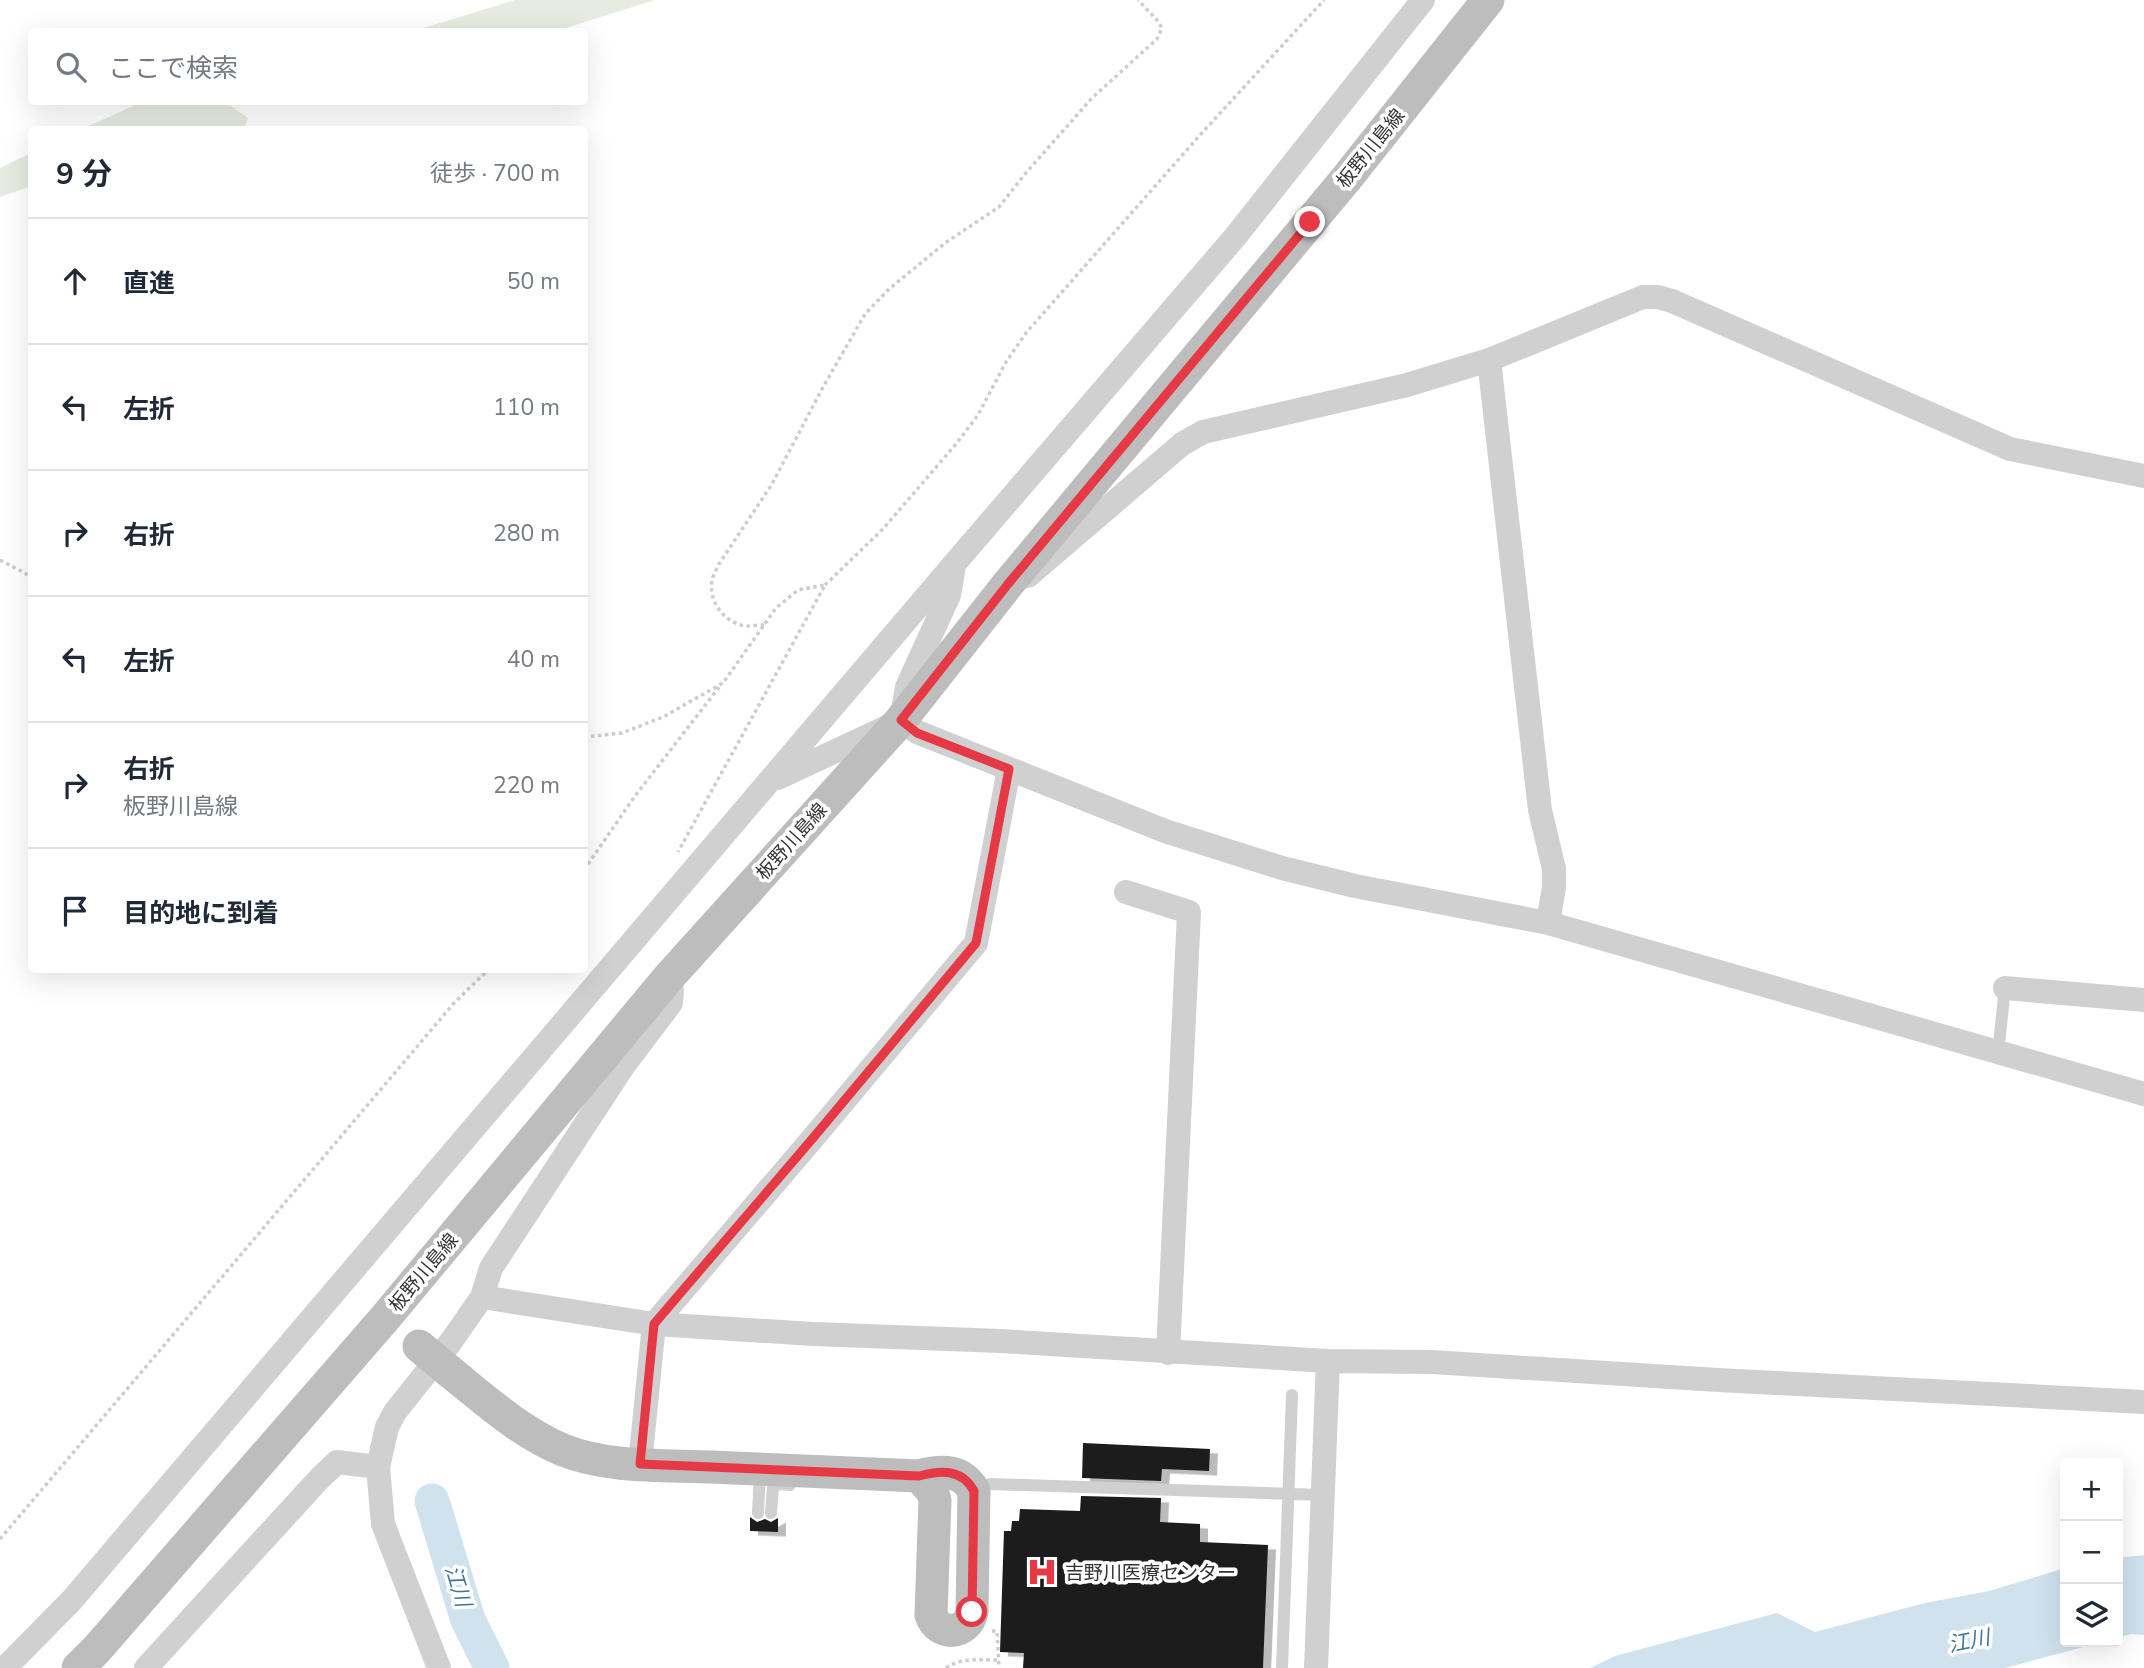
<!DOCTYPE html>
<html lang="ja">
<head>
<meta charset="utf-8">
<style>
  body { margin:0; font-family:"Nunito Sans","Noto Sans JP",sans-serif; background:#f2f2f3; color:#1f2937 }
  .controls { position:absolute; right:21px; bottom:21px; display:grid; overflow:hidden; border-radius:7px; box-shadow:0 7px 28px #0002 }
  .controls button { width:63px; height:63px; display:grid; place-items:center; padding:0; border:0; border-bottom:2px solid #e0e1e3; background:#fff; color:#1f2937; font:35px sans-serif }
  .stop { position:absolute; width:21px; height:21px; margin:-16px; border:5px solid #e63946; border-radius:50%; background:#fff }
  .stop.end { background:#e63946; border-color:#fff; box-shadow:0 2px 7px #0008 }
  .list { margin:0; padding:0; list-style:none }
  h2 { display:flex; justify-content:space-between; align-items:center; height:91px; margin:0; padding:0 28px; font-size:30px }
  h2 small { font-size:23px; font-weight:400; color:#747a83 }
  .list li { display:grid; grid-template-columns:46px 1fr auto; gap:21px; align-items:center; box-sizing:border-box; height:126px; padding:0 28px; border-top:2px solid #e0e1e3 }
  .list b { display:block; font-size:26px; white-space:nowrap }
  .list p { margin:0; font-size:23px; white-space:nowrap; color:#747a83 }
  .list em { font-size:23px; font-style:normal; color:#747a83 }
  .icon { flex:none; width:38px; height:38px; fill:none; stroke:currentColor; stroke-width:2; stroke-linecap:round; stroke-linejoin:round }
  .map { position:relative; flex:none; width:2144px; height:1668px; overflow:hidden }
  .search { position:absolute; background:#fff; box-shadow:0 7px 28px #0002; left:28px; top:28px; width:560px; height:77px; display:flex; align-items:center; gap:18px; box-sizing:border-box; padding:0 24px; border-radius:7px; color:#747a83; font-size:26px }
  .panel { position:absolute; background:#fff; box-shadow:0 7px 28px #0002; left:28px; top:126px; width:560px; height:847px; border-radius:7px }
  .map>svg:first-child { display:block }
  .green { fill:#e6ecdf }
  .water { fill:#cfe2ee }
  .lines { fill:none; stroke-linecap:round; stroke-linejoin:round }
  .river { stroke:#cfe2ee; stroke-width:35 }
  .building { fill:#1a1a1a; filter:url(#shadow) }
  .path { stroke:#cdcdcd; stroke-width:3.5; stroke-dasharray:3.5 3.5; stroke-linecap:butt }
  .lane { stroke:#d0d0d0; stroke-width:12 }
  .street { stroke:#d0d0d0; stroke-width:24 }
  .secondary { stroke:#bdbdbd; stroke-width:33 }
  .secondary-bridge { stroke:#bdbdbd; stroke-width:33 }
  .route { stroke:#e63946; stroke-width:9 }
  .labels { text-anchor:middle; stroke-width:7; stroke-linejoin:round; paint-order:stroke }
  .street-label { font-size:19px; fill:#333; stroke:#fff }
  .poi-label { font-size:19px; fill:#333; stroke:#fff; text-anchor:start }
  .water-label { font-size:21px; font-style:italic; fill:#3f7597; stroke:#fff }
</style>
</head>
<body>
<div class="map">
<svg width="2144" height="1668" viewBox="0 0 2144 1668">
  <defs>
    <filter id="shadow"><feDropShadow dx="8" dy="4.5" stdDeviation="0" flood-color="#0004"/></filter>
  </defs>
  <rect width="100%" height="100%" fill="#fff"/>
  <path class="green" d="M515 0H655L556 31H414Z
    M142 102H225L248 118 244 129H82Z
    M31 153V186L0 197V168Z"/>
  <path class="water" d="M2144 1555V1635L2131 1634 2118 1638V1558Z
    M2065 1568V1642H2102L2005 1668H1590L1615 1656 1777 1613 1815 1632 1925 1603 1989 1591Z"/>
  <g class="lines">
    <path class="river" d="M432 1501 468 1620 492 1668"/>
  </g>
  <path class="building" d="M1083 1443 1210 1449 1209 1471 1162 1469 1161 1481 1082 1478Z
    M1081 1496 1161 1498 1160 1522 1200 1524V1542L1268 1545 1263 1668H1023L1024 1653 1000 1652 1004 1531H1011L1012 1521H1019L1020 1509 1080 1511Z
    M750 1517 757 1522 765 1519 771 1522 778 1518V1532L750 1531Z"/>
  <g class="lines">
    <path class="path" d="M0 560 25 573 32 580
      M825 585 883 529 956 444 978 415 1006 362 1026 333 1200 135 1324 0
      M764 625C759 625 752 626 747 626 725 624 708 602 712 580 713 575 717 569 719 564L772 484 822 389 865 314 888 290 945 243 999 207 1025 174 1092 98 1157 39 1162 28 1157 20 1138 0
      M584 737 622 733 663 717 723 683 776 608 798 590 825 585 678 852
      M584 870 635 796 720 686
      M0 1539 454 1003 488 970
      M992 1631H997L999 1668
      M946 1668C961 1657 980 1660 999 1660"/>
    <path class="lane" d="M1998 1053 2005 988
      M975 1491 990 1484 1323 1495
      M758 1513 760 1471
      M771 1513 773 1487 780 1484 790 1485
      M1282 1668 1292 1395"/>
    <path class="street" d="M1489 360 1540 810 1554 869V887L1548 923
      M1028 576 1182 444 1203 432 1407 385 1489 360 1643 297H1658L1672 301 2010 449 2144 476
      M902 716 907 687 949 595 954 566
      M901 720 917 732 1165 831 1282 868 1355 886 1548 923 2144 1094
      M778 778 891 725
      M1126 892 1189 912 1168 1353
      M2005 988 2144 1000
      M482 1297 654 1324 813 1334 1001 1341 1328 1361 1432 1362 1718 1380 2144 1402
      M640 1464 654 1324 813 1138 976 943 1009 769
      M5 1668 72 1600 955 563 1235 237 1423 0
      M146 1668 320 1478 337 1462 378 1467
      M439 1668 383 1524 378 1467 387 1427 395 1412 450 1343 482 1297 491 1268 624 1065 671 1003 672 991 669 977
      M1316 1668 1328 1361"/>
    <path class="secondary" d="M449 1371C484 1399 520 1432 563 1450 608 1468 662 1465 711 1467 780 1470 850 1473 919 1476 942 1470 962 1469 974 1491L972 1612C967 1635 939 1637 931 1615L935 1500 932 1491 919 1476
      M78 1668 97 1649 385 1318 669 977 901 720 1008 584 1346 179 1488 0"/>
    <path class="secondary-bridge" d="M419 1346 449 1371"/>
  </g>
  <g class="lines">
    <path class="route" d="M972 1612 974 1491C962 1469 942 1470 919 1476L640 1464 654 1324 813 1138 976 943 1009 769 917 733 901 720 1008 584 1310 222"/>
  </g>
  <defs>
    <g id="hospital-bare" transform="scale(2.415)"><path d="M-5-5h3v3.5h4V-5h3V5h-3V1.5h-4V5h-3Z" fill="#e63946" stroke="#fff" stroke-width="2.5" paint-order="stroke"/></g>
  </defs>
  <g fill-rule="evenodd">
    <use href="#hospital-bare" x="1042" y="1572"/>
  </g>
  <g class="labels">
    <g class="street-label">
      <text transform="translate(1370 148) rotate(-51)" y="7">板野川島線</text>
      <text transform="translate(791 841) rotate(-48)" y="7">板野川島線</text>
      <text transform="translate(423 1272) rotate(-50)" y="7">板野川島線</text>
    </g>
    <g class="poi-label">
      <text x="1065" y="1579">吉野川医療センター</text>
    </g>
    <g class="water-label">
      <text transform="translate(458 1586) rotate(73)" y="7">江川</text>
      <text transform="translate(1969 1641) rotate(-11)" y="7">江川</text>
    </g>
  </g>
</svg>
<div class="controls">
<button>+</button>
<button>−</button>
<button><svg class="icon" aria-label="layers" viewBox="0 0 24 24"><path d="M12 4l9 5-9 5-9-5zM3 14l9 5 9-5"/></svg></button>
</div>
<div class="stop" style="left:972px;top:1612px"></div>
<div class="stop end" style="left:1310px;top:222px"></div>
<div class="search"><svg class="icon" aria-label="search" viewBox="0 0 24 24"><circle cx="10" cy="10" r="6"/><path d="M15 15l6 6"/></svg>ここで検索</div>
<section class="panel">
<h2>9 分<small>徒歩 · 700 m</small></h2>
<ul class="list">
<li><svg class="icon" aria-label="ahead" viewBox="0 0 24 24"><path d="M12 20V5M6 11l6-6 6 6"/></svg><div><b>直進</b></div><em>50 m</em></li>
<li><svg class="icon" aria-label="left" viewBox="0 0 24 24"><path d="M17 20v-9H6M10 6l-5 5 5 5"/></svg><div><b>左折</b></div><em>110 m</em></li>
<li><svg class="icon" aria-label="right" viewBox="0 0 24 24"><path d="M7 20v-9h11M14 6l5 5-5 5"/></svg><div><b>右折</b></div><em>280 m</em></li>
<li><svg class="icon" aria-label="left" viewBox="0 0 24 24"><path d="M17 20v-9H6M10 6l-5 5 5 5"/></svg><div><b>左折</b></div><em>40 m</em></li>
<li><svg class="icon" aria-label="right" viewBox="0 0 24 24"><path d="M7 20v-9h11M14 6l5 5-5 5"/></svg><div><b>右折</b><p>板野川島線</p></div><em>220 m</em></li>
<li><svg class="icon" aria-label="arrive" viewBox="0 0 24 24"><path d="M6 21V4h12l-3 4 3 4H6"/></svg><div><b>目的地に到着</b></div></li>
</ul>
</section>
</div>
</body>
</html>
